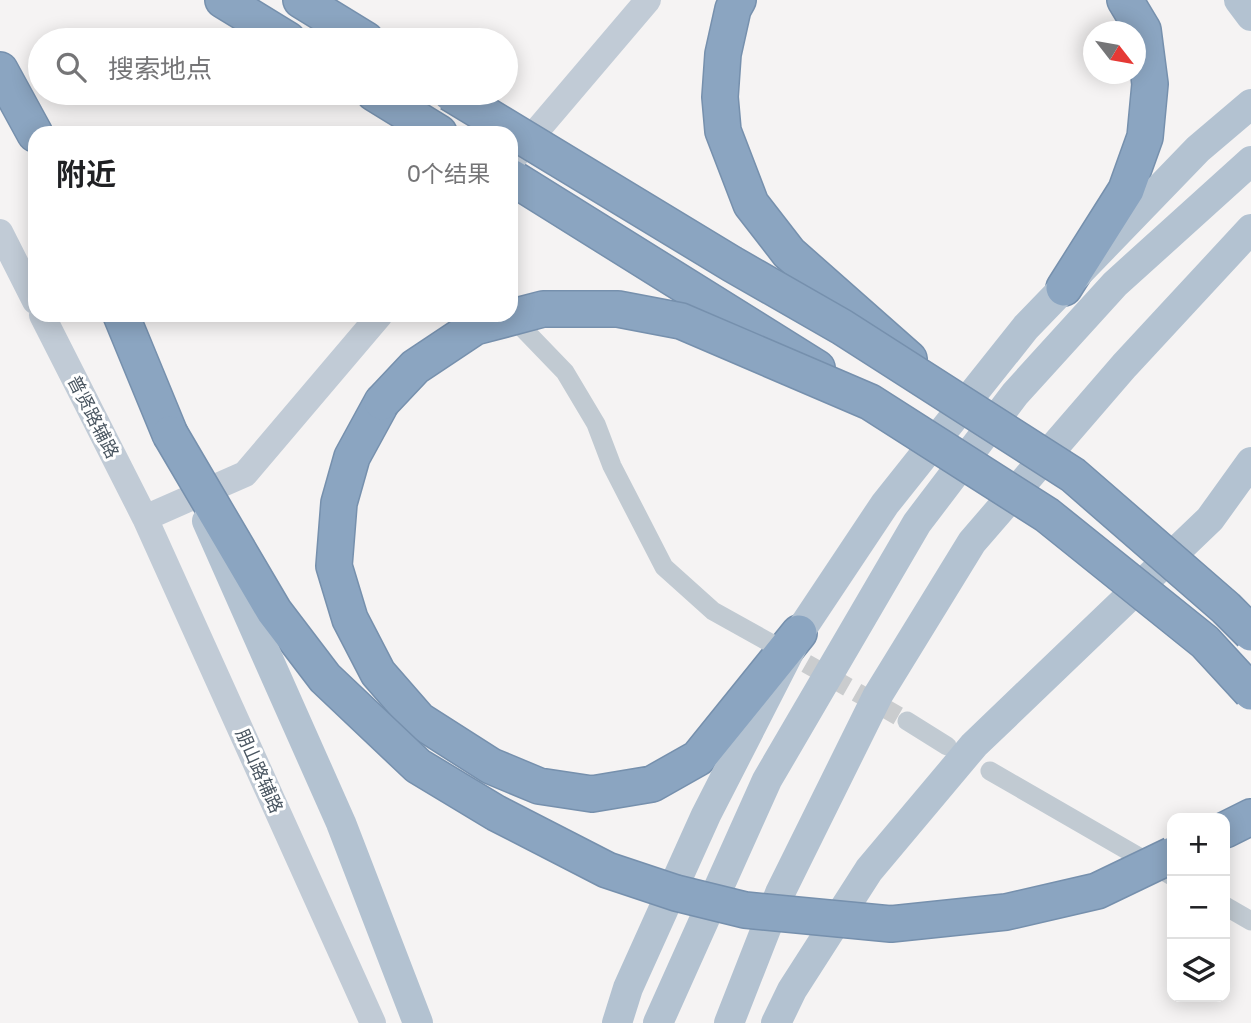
<!DOCTYPE html>
<html lang="zh">
<head>
<meta charset="utf-8">
<style>
  body { margin:0; font-family:"Golos Text","Noto Sans SC",sans-serif; background:#f6f6f6; color:#202124 }
  .controls { position:absolute; right:21px; bottom:21px; display:grid; overflow:hidden; border-radius:14px; box-shadow:0 4px 18px #0003 }
  .controls button { width:63px; height:63px; display:grid; place-items:center; padding:0; border:0; border-bottom:2px solid #e0e0e0; background:#fff; color:#202124; font:35px sans-serif }
  .compass { position:absolute; left:1083px; top:21px; width:63px; height:63px; border-radius:50%; background:#fff; box-shadow:0 4px 18px #0003; rotate:121deg }
  .list { margin:0; padding:0; list-style:none }
  h2 { display:flex; justify-content:space-between; align-items:center; height:91px; margin:0; padding:0 28px; font-size:30px }
  h2 small { font-size:23px; font-weight:400; color:#757577 }
  .icon { flex:none; width:38px; height:38px; fill:none; stroke:currentColor; stroke-width:2; stroke-linecap:round; stroke-linejoin:round }
  .map { position:relative; flex:none; width:1251px; height:1023px; overflow:hidden }
  .search { position:absolute; background:#fff; box-shadow:0 4px 18px #0003; left:28px; top:28px; width:490px; height:77px; display:flex; align-items:center; gap:18px; box-sizing:border-box; padding:0 24px; border-radius:38px; color:#757577; font-size:26px }
  .panel { position:absolute; background:#fff; box-shadow:0 4px 18px #0003; left:28px; top:126px; width:490px; height:196px; border-radius:21px }
  .map>svg:first-child { display:block }
  .lines { fill:none; stroke-linecap:round; stroke-linejoin:round }
  .street-tunnel { stroke:#caccce; stroke-width:19; stroke-dasharray:19 10; stroke-linecap:butt }
  .highway-casing { stroke:#7690ad; stroke-width:38 }
  .street { stroke:#c1cad2; stroke-width:19 }
  .secondary { stroke:#c1cbd6; stroke-width:26 }
  .primary { stroke:#b3c2d1; stroke-width:30 }
  .highway { stroke:#8ba5c1; stroke-width:35 }
  .highway-bridge-casing { stroke:#7690ad; stroke-width:38; stroke-linecap:butt }
  .primary-bridge { stroke:#b3c2d1; stroke-width:30 }
  .highway-bridge { stroke:#8ba5c1; stroke-width:35 }
  .labels { text-anchor:middle; stroke-width:6; stroke-linejoin:round; paint-order:stroke }
  .street-label { font-size:18px; fill:#4a5661; stroke:#fff }
</style>
</head>
<body>
<div class="map">
<svg width="1251" height="1023" viewBox="0 0 1251 1023">
  <rect width="100%" height="100%" fill="#f5f3f3"/>
  <g class="lines">
    <path class="street-tunnel" d="M781 649 907 721"/>
    <g class="highway-casing">
      <path id="highway" d="M223 0 288 40
        M301 0 366 40
        M738 0 733 9 723 54 720 97 723 131 751 204 789 253 909 359
        M0 70 35 134
        M374 93 439 133
        M511 177 817 368
        M1064 288 1126 190 1145 137 1150 84 1143 30 1125 0
        M121 315 170 434
        M382 402 352 457 339 503 334 566 350 619 378 673 419 720 491 766 539 786 592 794 652 784 698 758 799 633
        M1225 830 1251 817"/>
    </g>
    <path class="street" d="M510 315 565 372 596 424 612 466 664 567 713 611 774 645
      M907 721 947 746
      M990 771 1172 876
      M1225 906 1251 921"/>
    <path class="secondary" d="M511 161 648 0
      M0 232 35 301
      M42 315 145 518 373 1023
      M145 518 245 474 380 315"/>
    <path class="primary" d="M1239 0 1251 16
      M617 1023 628 988 706 815 799 633 885 504 1026 327 1198 149 1251 104
      M658 1023 767 780 917 523 1015 394 1115 284 1251 161
      M729 1023 780 893 878 695 972 542 1124 366 1251 229
      M776 1023 792 990 869 870 974 745 1210 519 1251 462"/>
    <use href="#highway" class="highway"/>
    <g class="highway-bridge-casing">
      <path id="highway-bridge" d="M450 93 732 264 842 327 1073 475 1226 608 1251 633
        M382 402 415 367 475 327 543 309H618L681 321 870 402 1047 515 1205 642 1251 692
        M170 434 274 611 325 678 418 766 496 813 607 870 676 893 745 910 891 924 1006 912 1097 891 1172 855"/>
    </g>
    <path class="primary-bridge" d="M207 521 341 823 418 1023"/>
    <use href="#highway-bridge" class="highway-bridge"/>
  </g>
  <g class="labels">
    <g class="street-label">
      <text transform="translate(93 417) rotate(63)" y="6">普贤路辅路</text>
      <text transform="translate(259 771) rotate(66)" y="6">朋山路辅路</text>
    </g>
  </g>
</svg>
<div class="controls">
<button>+</button>
<button>−</button>
<button><svg class="icon" aria-label="layers" viewBox="0 0 24 24"><path d="M12 4l9 5-9 5-9-5zM3 14l9 5 9-5"/></svg></button>
</div>
<svg class="compass" viewBox="-18 -18 36 36"><path d="M0-13l5 13h-10z" fill="#e53935"/><path d="M0 13l5-13h-10z" fill="#757577"/></svg>
<div class="search"><svg class="icon" aria-label="search" viewBox="0 0 24 24"><circle cx="10" cy="10" r="6"/><path d="M15 15l6 6"/></svg>搜索地点</div>
<section class="panel">
<h2>附近<small>0个结果</small></h2>
<ul class="list">
</ul>
</section>
</div>
</body>
</html>
